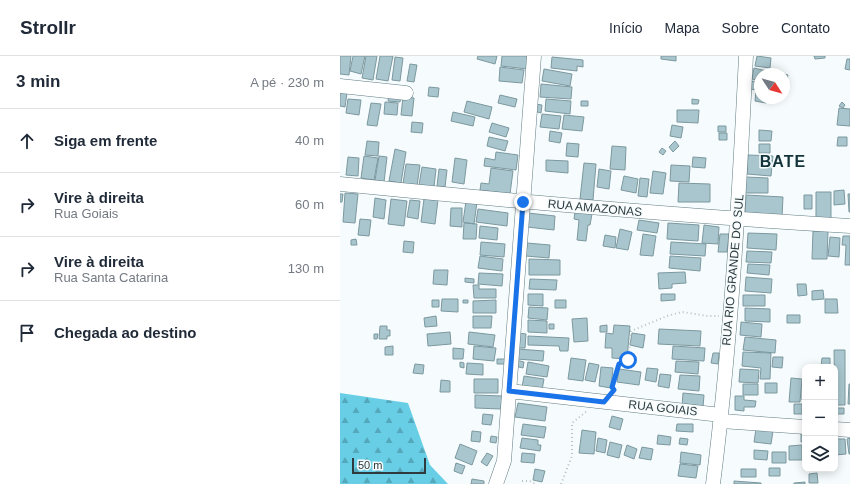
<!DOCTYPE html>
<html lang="pt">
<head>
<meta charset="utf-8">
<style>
  body { margin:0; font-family:Helvetica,sans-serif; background:#f6f6f7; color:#1f2937 }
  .controls { position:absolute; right:12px; bottom:12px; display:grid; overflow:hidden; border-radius:8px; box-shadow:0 2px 10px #0003 }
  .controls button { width:36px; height:36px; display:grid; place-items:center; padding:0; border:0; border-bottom:1px solid #e0e1e3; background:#fff; color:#1f2937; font:20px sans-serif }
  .compass { position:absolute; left:414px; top:12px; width:36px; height:36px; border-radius:50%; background:#fff; box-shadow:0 2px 10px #0003; rotate:126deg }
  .scale { position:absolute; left:12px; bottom:10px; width:74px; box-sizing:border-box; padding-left:4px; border:2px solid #2e3a3d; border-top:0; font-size:11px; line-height:14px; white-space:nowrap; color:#2e3a3d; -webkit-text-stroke:3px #f6fcfd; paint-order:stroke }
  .stop { position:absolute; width:12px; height:12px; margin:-9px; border:3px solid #1a73e8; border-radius:50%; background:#fff }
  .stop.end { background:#1a73e8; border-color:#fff; box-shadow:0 1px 4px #0008 }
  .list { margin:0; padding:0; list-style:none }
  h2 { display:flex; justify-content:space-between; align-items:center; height:52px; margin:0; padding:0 16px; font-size:17px }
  h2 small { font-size:13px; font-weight:400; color:#747a83 }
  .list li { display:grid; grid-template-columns:26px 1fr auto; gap:12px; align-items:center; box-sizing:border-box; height:64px; padding:0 16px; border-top:1px solid #e0e1e3 }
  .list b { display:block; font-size:15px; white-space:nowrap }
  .list p { margin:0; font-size:13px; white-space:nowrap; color:#747a83 }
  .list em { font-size:13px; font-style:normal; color:#747a83 }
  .icon { flex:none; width:22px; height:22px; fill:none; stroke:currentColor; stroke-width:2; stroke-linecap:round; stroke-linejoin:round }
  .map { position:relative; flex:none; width:510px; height:428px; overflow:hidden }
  header { display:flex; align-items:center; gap:24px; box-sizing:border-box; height:56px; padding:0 20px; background:#fff; border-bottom:1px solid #e0e1e3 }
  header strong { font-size:19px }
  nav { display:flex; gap:22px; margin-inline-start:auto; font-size:14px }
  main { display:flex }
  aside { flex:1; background:#fff }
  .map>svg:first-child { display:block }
  .forest { fill:url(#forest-firs) }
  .building { fill:#a9c6ce; stroke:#7c989f }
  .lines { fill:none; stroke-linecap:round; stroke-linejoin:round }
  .minor-casing { stroke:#617c83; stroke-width:15 }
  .path { stroke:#b8c0c2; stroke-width:2; stroke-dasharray:1 3; stroke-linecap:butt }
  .minor { stroke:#fff; stroke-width:14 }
  .route { stroke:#1a73e8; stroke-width:5 }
  .labels { text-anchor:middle; stroke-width:3; stroke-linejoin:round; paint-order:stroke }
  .street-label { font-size:12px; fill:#2e3a3d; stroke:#f6fcfd }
  .district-label { font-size:16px; font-weight:bold; letter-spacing:1px; fill:#12333a; stroke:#f6fcfd }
</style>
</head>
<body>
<header>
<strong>Strollr</strong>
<nav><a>Início</a><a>Mapa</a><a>Sobre</a><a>Contato</a></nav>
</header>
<main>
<aside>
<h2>3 min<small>A pé · 230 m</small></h2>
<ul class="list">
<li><svg class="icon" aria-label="ahead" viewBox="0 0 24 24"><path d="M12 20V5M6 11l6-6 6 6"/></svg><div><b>Siga em frente</b></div><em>40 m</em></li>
<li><svg class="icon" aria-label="right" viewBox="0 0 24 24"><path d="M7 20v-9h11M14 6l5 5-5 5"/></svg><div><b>Vire à direita</b><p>Rua Goiais</p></div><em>60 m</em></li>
<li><svg class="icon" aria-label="right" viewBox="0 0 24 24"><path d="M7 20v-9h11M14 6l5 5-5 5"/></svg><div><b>Vire à direita</b><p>Rua Santa Catarina</p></div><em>130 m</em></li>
<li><svg class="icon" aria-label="arrive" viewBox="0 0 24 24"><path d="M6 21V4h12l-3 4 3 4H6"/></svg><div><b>Chegada ao destino</b></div></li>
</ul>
</aside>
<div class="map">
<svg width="510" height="428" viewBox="0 0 510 428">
  <defs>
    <pattern id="forest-firs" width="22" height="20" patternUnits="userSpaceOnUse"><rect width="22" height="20" fill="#67cee6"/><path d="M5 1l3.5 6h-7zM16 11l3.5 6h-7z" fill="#55a8bc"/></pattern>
  </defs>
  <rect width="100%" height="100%" fill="#f6fcfd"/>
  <path class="forest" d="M0 337 68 347 90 409 108 428H0Z"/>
  <path class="building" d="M0 0H11L9 19 0 18Z
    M13 0H25L21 18 10 15Z
    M26 0H37L33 24 22 22Z
    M40 0H53L48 25 36 23Z
    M138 0H157L155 8 137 3Z
    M162 0H188L187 13 161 10Z
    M321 0H336V5L321 3Z
    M417 0 431 2 430 12 415 10Z
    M474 0H485V2L475 3Z
    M55 1 63 2 60 25 52 24Z
    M212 1 243 4V11L237 10V15L211 12Z
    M507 3H510V14L505 13Z
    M70 8 77 9 74 26 67 25Z
    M160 11 184 14 182 27 159 25Z
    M414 12 431 16 430 18H420V25L412 23Z
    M204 13 232 18 230 30 202 25Z
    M444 18 448 19 445 30 444 29Z
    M411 25 418 26 416 34 410 33Z
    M201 28 232 31 231 43 200 41Z
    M89 31 99 32 98 41 88 40Z
    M416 35 420 36V42H426V47L415 45Z
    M0 36 7 37 5 51 0 50Z
    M160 39 177 43 175 51 158 47Z
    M49 40 61 41 60 46 48 45Z
    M63 41 74 42 72 60 61 59Z
    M8 43 21 44 19 59 6 57Z
    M206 43 231 45 230 58 205 55Z
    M352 43 359 44 358 48H352Z
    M127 45 152 51 149 63 124 56Z
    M241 45H248V50H241Z
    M45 46 58 47 57 59 44 58Z
    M502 46 505 49 503 52 499 50Z
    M31 47 41 48 37 70 27 69Z
    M195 48 202 49 201 57 194 55Z
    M499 52 510 53V70L497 69Z
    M337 54H359L358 67 337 66Z
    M113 56 135 61 133 70 111 65Z
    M202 58 221 60 219 73 200 71Z
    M224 59 244 61 242 75 222 73Z
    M72 66 83 67 82 77 71 76Z
    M152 67 169 72 166 81 149 76Z
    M332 69 343 71 341 82 330 80Z
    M378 70H386V76H378Z
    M419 74 432 75 431 85H419Z
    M210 75 222 77 220 87 209 85Z
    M379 77H387V84H379Z
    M149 81 168 85 165 95 147 90Z
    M498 81H507V90H497Z
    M27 85 39 86 38 100 25 99Z
    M335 85 339 90 333 96 329 91Z
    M227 87 239 88 238 101 226 100Z
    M419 88H430V97H419Z
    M272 90 286 91 285 114 270 113Z
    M322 92 326 95 323 99 319 96Z
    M55 93 66 96 61 127 49 125Z
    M156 96 178 99 176 114 144 110 145 102 155 104Z
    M408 99 433 100 431 120 407 118Z
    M24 100 38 102 34 124 21 122Z
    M39 100 47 101 44 126 35 124Z
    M8 101 19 102 18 120 6 119Z
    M353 101 366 102 365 112 352 111Z
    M115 102 127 104 124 128 112 126Z
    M206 104 228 105V117L206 115Z
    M244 107 256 108 253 144 240 143Z
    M66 108 80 109 77 130 63 128Z
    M331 109 350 110 349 126 330 125Z
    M82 111 96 113 94 131 79 129Z
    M151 112 173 115 170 138 140 134 141 127 149 128Z
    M99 113 107 114 105 131 97 130Z
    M259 113 271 115 269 133 257 131Z
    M313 115 326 117 323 138 310 137Z
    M284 120 298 123 296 137 281 134Z
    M406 121 428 122V137H405Z
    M300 122 309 123 307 141 298 140Z
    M339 127 370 128V146H338Z
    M504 134 505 148 494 149V135Z
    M476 136H491V162H476Z
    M5 137 18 138 15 167 3 166Z
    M0 138H3L2 146H0Z
    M508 138H510V156H509Z
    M406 139 443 141 442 161 405 158Z
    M464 139H472V153H464Z
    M35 142 46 144 44 163 33 161Z
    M51 143 67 145 64 170 48 168Z
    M84 143 98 144 95 168 81 166Z
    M70 144 80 145 78 163 67 161Z
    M126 145 137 146 134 168 123 166Z
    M111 152H122V171L110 170Z
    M138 153 168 157 167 170 136 166Z
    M235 156 252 158 250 169H248L246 185 237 184 239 164 234 163Z
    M188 157 215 160 214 174 187 171Z
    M20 163 31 164 29 180 18 179Z
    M299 164 319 167 317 177 297 174Z
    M124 167 137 168 136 183H123Z
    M328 167 359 169 358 185 327 183Z
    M364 169 379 171 378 188 362 187Z
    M140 170 158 172 157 184 139 182Z
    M280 173 292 176 288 194 276 192Z
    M473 175H488L487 203H472Z
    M408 177 437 178 436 194 407 192Z
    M303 178 316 180 313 200 300 199Z
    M380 178H389L387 196H378Z
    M265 179 276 181 275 192 263 190Z
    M503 180H510V209H505L506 189H502Z
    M490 181 500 182 499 201 488 200Z
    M16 183 17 189H11V184Z
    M64 185 74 186 73 197 63 196Z
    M141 186 165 188 164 201 140 199Z
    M331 186 366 188 365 200 330 198Z
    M187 187 210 189 209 202 186 200Z
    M407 195 432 196 431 207 406 206Z
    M140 200 163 203 162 215 138 212Z
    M330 200 361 202 360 215 329 212Z
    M189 203 220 204V219H189Z
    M408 208 430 209 429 219 407 217Z
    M94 214H108L107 229 93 228Z
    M345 216 346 227 332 228V232L319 233 318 217Z
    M139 217 163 218 162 230 138 228Z
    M406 221 432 223 431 237 405 235Z
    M125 222 134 223V227L125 226Z
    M190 223 217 224 216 234 189 233Z
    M457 228H466L467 239 458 240Z
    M133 229H139V233H156V242H134Z
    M483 234 484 243 472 244V235Z
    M188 238H203V250L188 249Z
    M321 238H335V244L321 245Z
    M403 239H425V250H403Z
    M102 243H118V256L101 255Z
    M485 243H497L498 257H485Z
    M92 244H99V251H92Z
    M123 244H128V247H123Z
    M156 244V257H133V245Z
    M215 244H226V252H215Z
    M189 251 208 252 207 264 188 262Z
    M405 252 430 253V266L405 265Z
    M447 259H460V267H447Z
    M96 260 97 270 85 271 84 262Z
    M133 260H152L151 272H133Z
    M247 262 248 285 234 286 232 263Z
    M188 264 207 265V277L188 276Z
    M401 266 422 268 421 281 400 279Z
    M209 268H214V273H209Z
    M267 269V276H260V270Z
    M274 269 290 270 287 303 272 302V292H265L266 277 273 278Z
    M40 270H47V274H50V280H47V283H39Z
    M319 273 361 275 360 290 318 288Z
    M110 276 111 288 88 290 87 278Z
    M129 276 155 279 153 291 128 288Z
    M178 277 186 278 185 292H177Z
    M292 277 305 279 303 292 290 289Z
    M34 278H38L37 283H34Z
    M188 280 229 282 228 295H220L219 290 188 289Z
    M405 281 436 284 435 297 403 294Z
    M53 290V299H45V291Z
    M134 290 156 292 154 305 133 303Z
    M333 290 365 292 364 305 332 303Z
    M113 292 124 293 123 303H113Z
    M178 293 204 295 203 305 177 303Z
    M494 294H505V349H495Z
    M403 296 431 297 430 323H420L421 312 402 310Z
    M373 297H379L378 308 371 307Z
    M433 301H443L442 312 432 311Z
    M231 302 246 304 243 325 228 323Z
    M482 302H490V311H481Z
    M157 303H165V308H157Z
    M176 304 184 306 183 312 175 310Z
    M336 305 359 306 358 318 335 316Z
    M120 306 124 307V312L120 311Z
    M188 306 209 310 207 321 186 318Z
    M127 307 143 308V319L126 318Z
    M249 307 259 309 255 326 245 324Z
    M75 308 84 309 83 318 73 317Z
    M261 311 273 312 271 332 259 330Z
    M307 312 318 313 316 326 305 324Z
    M279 313 301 316 299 329 277 326Z
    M400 313 419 314 418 327 399 326Z
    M320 318 331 319 329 332 318 330Z
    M340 319 360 320 359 335 338 333Z
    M184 320 204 323 202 334 182 331Z
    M451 322 462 323 460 346H449Z
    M134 323H158V337H134Z
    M101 324 110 325V336H100Z
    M425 327H437V337H425Z
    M403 328H418V339H403Z
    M509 328H510V348H508Z
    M462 330H465V344H462Z
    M343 337 364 339 363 351 342 350Z
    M135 339 162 340 161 353 135 352Z
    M395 340H404V344L416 345 415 351H404V355L395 354Z
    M178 347 207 351 205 365 175 361Z
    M454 348H462V358H454Z
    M495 352H504V358H495Z
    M143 358 153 359 151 369 142 368Z
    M272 360 283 363 280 374 269 371Z
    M183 368 206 371 204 382 181 379Z
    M337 368H353V376L336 375Z
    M416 373 433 375 431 388 414 386Z
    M242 374 256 376 254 398 239 397Z
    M132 375 141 376 140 386 131 385Z
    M461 375H465V386H461Z
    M318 379 331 381 330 389 317 388Z
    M151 380 157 381 156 387 150 386Z
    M182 382 198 384V389H201L200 395 180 392Z
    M258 382 267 384 265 397 256 395Z
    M340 382 348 383 347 389 339 388Z
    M510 382V398H509L507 383Z
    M495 383H505L506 398 495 399Z
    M270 386 282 389 279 402 267 399Z
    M120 388 137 395 132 409 115 402Z
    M287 389 297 393 294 403 284 399Z
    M462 389V404H449V390Z
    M465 389V405H464L463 390Z
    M302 391 313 393 311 404 299 402Z
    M414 394 428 395 427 404 414 403Z
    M341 396 361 399 360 409 340 407Z
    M432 396H446V407H432Z
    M147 397 153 400 147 410 141 406Z
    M182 397 195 398 194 407 181 406Z
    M116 407 125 410 122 418 114 415Z
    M340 408 358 410 356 422 338 420Z
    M429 412H440V420H429Z
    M195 413 205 415 202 426 193 424Z
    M401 413H416V421H401Z
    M477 417 478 427H469V418Z
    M132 423 144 425V428H131Z
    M394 425 421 427V428H394Z
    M465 426V428H454V427Z"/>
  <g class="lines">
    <g class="minor-casing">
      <path id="minor" d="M0 30 66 37
        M0 128C170 145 340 160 510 170
        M169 335 381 359
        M381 365 465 371
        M495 373 510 374
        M156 428 164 405 194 0
        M373 428C391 286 399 143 406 0"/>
    </g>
    <path class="path" d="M272 336 274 334 273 331 279 308 288 304 291 275 327 260 342 256 368 260H379
      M182 425H190L195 428
      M221 428 232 400V367L247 355"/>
    <use href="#minor" class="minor"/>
  </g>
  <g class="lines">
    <path class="route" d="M183 146 169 335 264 346 274 334 272 331 279 308 288 304"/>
  </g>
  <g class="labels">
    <g class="street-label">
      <text transform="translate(255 152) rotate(5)" y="4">RUA AMAZONAS</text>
      <text transform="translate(393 214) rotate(-85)" y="4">RUA RIO GRANDE DO SUL</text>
      <text transform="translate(323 352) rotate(6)" y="4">RUA GOIAIS</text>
    </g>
    <g class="district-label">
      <text x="443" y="111">BATE</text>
    </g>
  </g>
</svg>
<div class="controls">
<button>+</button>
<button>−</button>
<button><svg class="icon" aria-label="layers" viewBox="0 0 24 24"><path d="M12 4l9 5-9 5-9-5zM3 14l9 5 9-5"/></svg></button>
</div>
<svg class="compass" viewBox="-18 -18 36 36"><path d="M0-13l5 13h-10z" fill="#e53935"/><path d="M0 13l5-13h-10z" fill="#747a83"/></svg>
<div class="scale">50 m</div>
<div class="stop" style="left:288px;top:304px"></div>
<div class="stop end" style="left:183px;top:146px"></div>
</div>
</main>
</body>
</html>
